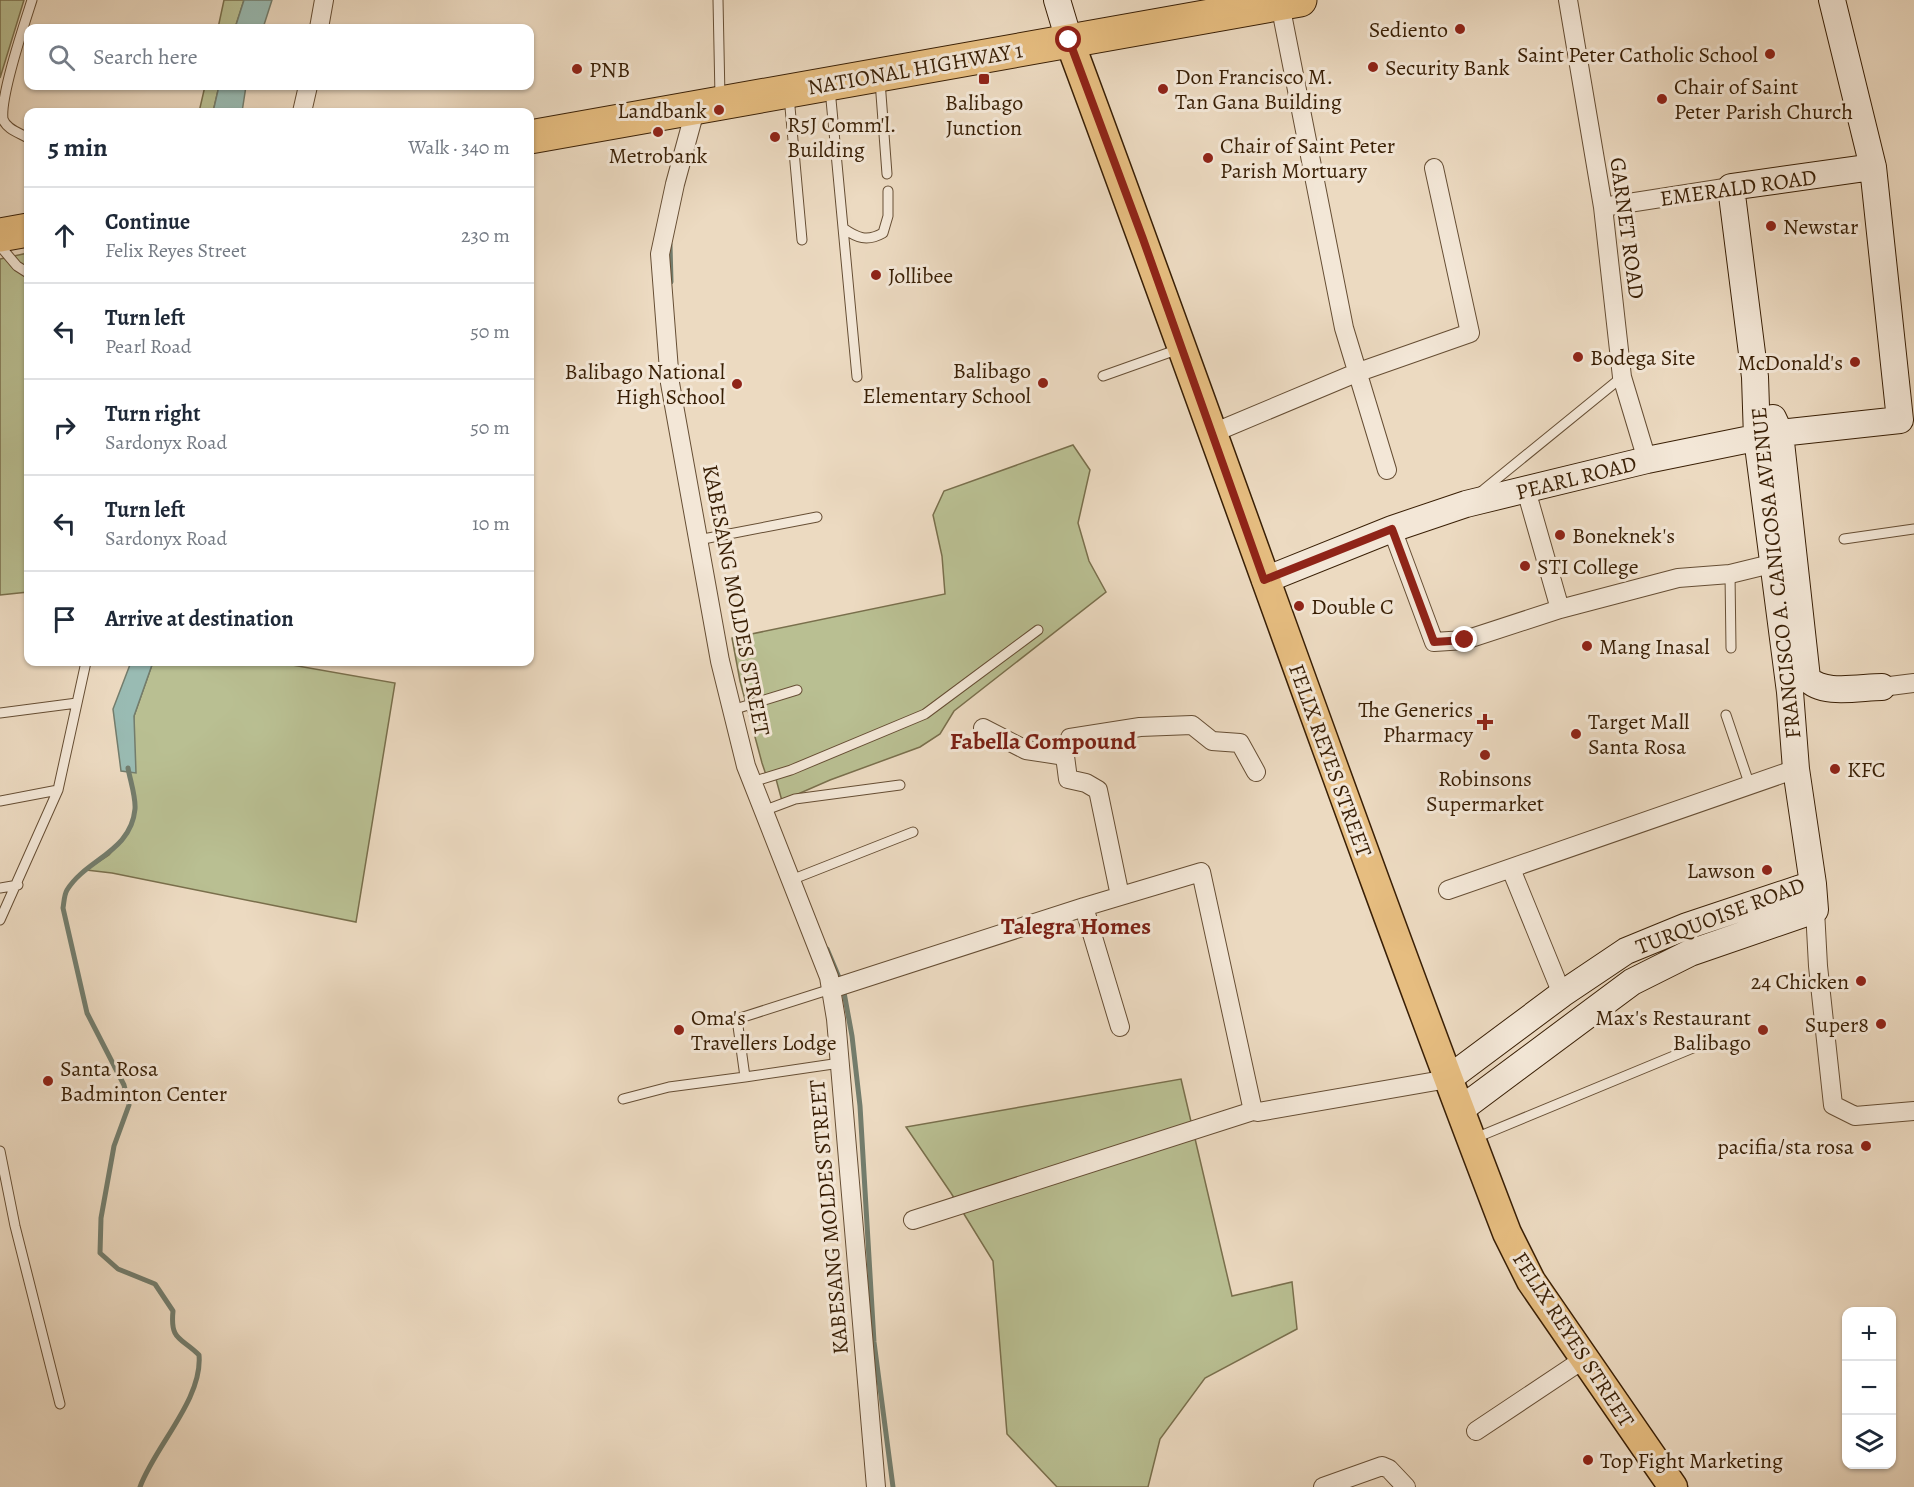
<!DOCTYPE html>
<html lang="en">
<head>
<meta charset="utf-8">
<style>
  body { margin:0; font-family:Alegreya,serif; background:#f6f6f7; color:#1f2937 }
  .controls { position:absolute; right:18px; bottom:18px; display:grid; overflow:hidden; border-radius:12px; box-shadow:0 2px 4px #0004 }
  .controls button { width:54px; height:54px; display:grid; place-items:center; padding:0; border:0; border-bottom:2px solid #e0e1e3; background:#fff; color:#1f2937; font:30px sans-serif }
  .stop { position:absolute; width:18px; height:18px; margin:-14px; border:4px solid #8f2418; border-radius:50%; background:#fff }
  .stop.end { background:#8f2418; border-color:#fff; box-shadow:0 2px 6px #0008 }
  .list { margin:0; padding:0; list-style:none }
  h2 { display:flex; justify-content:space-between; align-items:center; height:78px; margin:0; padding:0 24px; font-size:26px }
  h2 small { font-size:20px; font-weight:400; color:#747a83 }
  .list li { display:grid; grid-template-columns:39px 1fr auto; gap:18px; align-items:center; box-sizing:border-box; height:96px; padding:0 24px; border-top:2px solid #e0e1e3 }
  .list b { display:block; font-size:22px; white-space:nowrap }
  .list p { margin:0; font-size:20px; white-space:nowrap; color:#747a83 }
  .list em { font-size:20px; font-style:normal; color:#747a83 }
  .icon { flex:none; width:33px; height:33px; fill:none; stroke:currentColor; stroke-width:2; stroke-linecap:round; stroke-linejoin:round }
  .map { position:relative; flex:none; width:1914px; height:1487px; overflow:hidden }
  .search { position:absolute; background:#fff; box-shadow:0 2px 4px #0004; left:24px; top:24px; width:510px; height:66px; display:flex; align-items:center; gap:15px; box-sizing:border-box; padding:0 21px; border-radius:12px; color:#747a83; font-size:22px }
  .panel { position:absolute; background:#fff; box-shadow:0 2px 4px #0004; left:24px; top:108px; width:510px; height:558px; border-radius:12px }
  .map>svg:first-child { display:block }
  .green { fill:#b9bf92; stroke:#796f4c; stroke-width:1.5 }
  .water { fill:#99bbb3; stroke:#737d6d; stroke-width:1.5 }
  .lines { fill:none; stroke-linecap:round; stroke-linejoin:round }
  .stream { stroke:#737d6d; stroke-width:5 }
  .lane-casing { stroke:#664e34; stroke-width:11 }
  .street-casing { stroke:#664e34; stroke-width:20 }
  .secondary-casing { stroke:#391f05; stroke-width:28 }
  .primary-casing { stroke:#391f05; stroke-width:31 }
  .highway-casing { stroke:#391f05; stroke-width:35 }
  .lane { stroke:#f3e7d7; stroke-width:9 }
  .street { stroke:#f3e7d7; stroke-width:18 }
  .secondary { stroke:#f3e7d7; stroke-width:26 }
  .primary { stroke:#e6bd80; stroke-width:28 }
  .highway { stroke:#e6bd80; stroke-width:33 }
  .route { stroke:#8f2418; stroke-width:8 }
  .poi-dot { fill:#8f2418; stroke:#f3e7d7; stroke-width:2 }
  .labels { text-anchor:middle; stroke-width:6; stroke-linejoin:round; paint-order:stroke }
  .poi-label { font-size:22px; fill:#391f05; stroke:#f3e7d7; text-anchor:start }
  .street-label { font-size:22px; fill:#391f05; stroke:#f3e7d7 }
  .neighbourhood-label { font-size:24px; font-weight:bold; fill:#7a1f14; stroke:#f3e7d7 }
</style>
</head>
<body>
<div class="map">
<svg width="1914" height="1487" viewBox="0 0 1914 1487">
  <rect width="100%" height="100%" fill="#ecdac1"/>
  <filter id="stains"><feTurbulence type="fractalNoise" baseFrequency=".00333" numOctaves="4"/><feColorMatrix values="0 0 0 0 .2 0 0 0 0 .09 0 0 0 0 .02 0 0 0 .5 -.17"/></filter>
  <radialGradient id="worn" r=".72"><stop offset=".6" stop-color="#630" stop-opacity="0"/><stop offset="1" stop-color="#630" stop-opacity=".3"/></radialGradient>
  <path class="green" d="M0 0H24L0 78Z
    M224 0H244L235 28H218Z
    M205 86H219L213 112H199Z
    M28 253V592L0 595V259Z
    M1073 445 1090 470 1078 523 1089 561 1106 592 954 711 940 734 920 747 830 780 782 801 776 779 766 775 762 763 740 681 732 638 945 594 942 556 933 515 944 491Z
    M153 662H275L395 683 356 922 112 873 86 870 109 855 128 833 135 809 129 773 134 716Z
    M1181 1079 1232 1296 1292 1282 1297 1329 1205 1378 1160 1439 1148 1487H1057L1007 1434 993 1261 951 1193 906 1127Z"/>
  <path class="water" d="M244 0H272L263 28H235Z
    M219 86H246L242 112H213Z
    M131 662H153L134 716 136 773 121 771 113 709Z"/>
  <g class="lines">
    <path class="stream" d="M670 244 671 282
      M128 768C130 780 136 797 135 809 131 852 86 859 67 890 64 895 64 903 63 908L87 1013 124 1085 129 1105 114 1146 101 1218 100 1253 118 1269 155 1284 173 1311C170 1341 181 1337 199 1355 203 1399 155 1446 140 1487
      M827 949 843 987 852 1036 860 1106 874 1342 893 1487"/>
    <g class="lane-casing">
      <path id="lane" d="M718 0 720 97
        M880 81 887 174
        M830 89 857 377
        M789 96 802 240
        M28 138C20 133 6 129 3 119 0 96 24 25 32 0
        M843 228C857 238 867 242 883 233L888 216V191
        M0 246 17 266 28 273
        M1103 376 1179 349
        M1482 491 1622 377
        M1844 539 1914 529
        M698 540 817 517
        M1730 574 1731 648
        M732 710 797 690
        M0 713 77 703
        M1726 715 1750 786
        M752 782 791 770 925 714 1038 630
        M0 801 58 790
        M763 811 795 799 900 785
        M791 880 913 832
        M0 888 18 885
        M0 920 58 790 86 662
        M831 989 737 1019 745 1077 840 1063
        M623 1099 669 1087 745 1077
        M1473 1139 1705 1043
        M0 1151 15 1226 60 1404"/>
    </g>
    <g class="street-casing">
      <path id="street" d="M1568 0 1603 207 1622 377 1647 460
        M1280 4 1344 328 1387 470
        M319 28 324 0
        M696 107 675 184 660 254 670 383 720 661 746 766 829 977 836 1019 876 1487
        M302 112 308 86
        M1603 207 1731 187
        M1213 433 1356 373 1470 333 1434 168
        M1526 490 1560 609
        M1392 529 1434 642 1465 640 1560 609 1678 578 1730 574 1775 563
        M1882 687 1914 683
        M983 728 1026 750 1065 756 1068 779 1086 783 1098 790 1120 896
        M1065 756 1070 738 1140 727 1192 725 1212 741 1240 743 1256 772
        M1511 869 1562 994
        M1448 890 1796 769
        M1084 907 1120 1027
        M1815 910 1818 966 1833 1105 1855 1116 1914 1111
        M831 989 1084 907 1201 872 1253 1111 1258 1112 1448 1079
        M913 1220 1253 1111
        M1476 1431 1584 1359
        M1323 1487 1382 1466 1389 1469 1406 1487"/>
    </g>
    <g class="secondary-casing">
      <path id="secondary" d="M1057 0 1069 40
        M1773 418 1780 433 1807 678C1822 696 1860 687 1882 687
        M1265 580 1392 529 1466 504 1647 460 1780 433 1900 420 1873 167 1832 0
        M1448 1079 1562 994 1626 951 1687 926 1813 884 1796 769 1790 692 1757 438 1755 377 1731 187 1873 167
        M1460 1110 1632 982 1690 953 1815 910 1813 884"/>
    </g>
    <g class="primary-casing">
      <path id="primary" d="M1069 40C1217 437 1355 838 1507 1233L1531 1281 1673 1487"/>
    </g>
    <g class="highway-casing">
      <path id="highway" d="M530 137 1300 0
        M0 235 28 230"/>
    </g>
    <use href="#lane" class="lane"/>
    <use href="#street" class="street"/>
    <use href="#secondary" class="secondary"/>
    <use href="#primary" class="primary"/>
    <use href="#highway" class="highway"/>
  </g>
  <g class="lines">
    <path class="route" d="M1069 40 1143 239 1264 580 1392 529 1434 642 1465 640"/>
  </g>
  <g class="poi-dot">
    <circle cx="1460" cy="29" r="6"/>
    <circle cx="1770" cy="54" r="6"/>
    <circle cx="1373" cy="67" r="6"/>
    <circle cx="577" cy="69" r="6"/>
    <rect x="978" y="73" width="12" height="12" rx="3"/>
    <circle cx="1163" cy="89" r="6"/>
    <circle cx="1662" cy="99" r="6"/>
    <circle cx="719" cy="110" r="6"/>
    <circle cx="658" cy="132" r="6"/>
    <circle cx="775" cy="137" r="6"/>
    <circle cx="1208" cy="158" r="6"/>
    <circle cx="1771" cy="226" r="6"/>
    <circle cx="876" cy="275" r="6"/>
    <circle cx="1578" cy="357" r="6"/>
    <circle cx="1855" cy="362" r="6"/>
    <circle cx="1043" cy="383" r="6"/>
    <circle cx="737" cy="384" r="6"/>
    <circle cx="1560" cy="535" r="6"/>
    <circle cx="1525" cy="566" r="6"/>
    <circle cx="1299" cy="606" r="6"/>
    <circle cx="1587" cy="646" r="6"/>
    <path d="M1482 713h6v6h6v6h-6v6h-6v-6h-6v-6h6z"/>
    <circle cx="1576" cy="734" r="6"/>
    <circle cx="1485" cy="755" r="6"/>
    <circle cx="1835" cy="769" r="6"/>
    <circle cx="1767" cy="870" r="6"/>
    <circle cx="1861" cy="981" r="6"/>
    <circle cx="1881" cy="1024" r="6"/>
    <circle cx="679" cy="1030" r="6"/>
    <circle cx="1763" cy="1030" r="6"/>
    <circle cx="48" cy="1081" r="6"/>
    <circle cx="1866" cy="1146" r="6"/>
    <circle cx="1588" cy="1460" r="6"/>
  </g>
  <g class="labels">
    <g class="poi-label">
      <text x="1448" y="37" text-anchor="end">Sediento</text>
      <text x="1758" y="62" text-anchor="end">Saint Peter Catholic School</text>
      <text x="1385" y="75">Security Bank</text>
      <text x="589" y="77">PNB</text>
      <text x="1175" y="84">Don Francisco M.<tspan x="1175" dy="25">Tan Gana Building</tspan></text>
      <text x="1674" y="94">Chair of Saint<tspan x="1674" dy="25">Peter Parish Church</tspan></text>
      <text x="984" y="110" text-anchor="middle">Balibago<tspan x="984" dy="25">Junction</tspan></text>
      <text x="707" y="118" text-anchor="end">Landbank</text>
      <text x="787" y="132">R5J Comm'l.<tspan x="787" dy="25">Building</tspan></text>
      <text x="1220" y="153">Chair of Saint Peter<tspan x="1220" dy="25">Parish Mortuary</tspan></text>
      <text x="658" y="163" text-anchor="middle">Metrobank</text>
      <text x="1783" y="234">Newstar</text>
      <text x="888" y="283">Jollibee</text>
      <text x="1590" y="365">Bodega Site</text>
      <text x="1843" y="370" text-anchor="end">McDonald's</text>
      <text x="1031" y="378" text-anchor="end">Balibago<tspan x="1031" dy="25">Elementary School</tspan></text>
      <text x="725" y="379" text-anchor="end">Balibago National<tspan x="725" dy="25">High School</tspan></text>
      <text x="1572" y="543">Boneknek's</text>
      <text x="1537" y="574">STI College</text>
      <text x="1311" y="614">Double C</text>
      <text x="1599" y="654">Mang Inasal</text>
      <text x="1473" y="717" text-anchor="end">The Generics<tspan x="1473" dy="25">Pharmacy</tspan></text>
      <text x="1588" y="729">Target Mall<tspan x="1588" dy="25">Santa Rosa</tspan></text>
      <text x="1847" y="777">KFC</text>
      <text x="1485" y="786" text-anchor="middle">Robinsons<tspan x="1485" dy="25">Supermarket</tspan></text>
      <text x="1755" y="878" text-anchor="end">Lawson</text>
      <text x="1849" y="989" text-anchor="end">24 Chicken</text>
      <text x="691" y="1025">Oma's<tspan x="691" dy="25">Travellers Lodge</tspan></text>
      <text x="1751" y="1025" text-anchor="end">Max's Restaurant<tspan x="1751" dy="25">Balibago</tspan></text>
      <text x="1869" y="1032" text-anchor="end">Super8</text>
      <text x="60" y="1076">Santa Rosa<tspan x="60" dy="25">Badminton Center</tspan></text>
      <text x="1854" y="1154" text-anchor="end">pacifia/sta rosa</text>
      <text x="1600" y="1468">Top Fight Marketing</text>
    </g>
    <g class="street-label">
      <text transform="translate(915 68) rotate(-10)" y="8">NATIONAL HIGHWAY 1</text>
      <text transform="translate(1738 187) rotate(-8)" y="8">EMERALD ROAD</text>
      <text transform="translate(1628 228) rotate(82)" y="8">GARNET ROAD</text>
      <text transform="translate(1576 477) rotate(-14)" y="8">PEARL ROAD</text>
      <text transform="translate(1775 573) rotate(-96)" y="8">FRANCISCO A. CANICOSA AVENUE</text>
      <text transform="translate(737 600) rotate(79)" y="8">KABESANG MOLDES STREET</text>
      <text transform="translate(1331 760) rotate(70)" y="8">FELIX REYES STREET</text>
      <text transform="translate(1720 915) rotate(-21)" y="8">TURQUOISE ROAD</text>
      <text transform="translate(828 1217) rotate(-95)" y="8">KABESANG MOLDES STREET</text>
      <text transform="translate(1574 1339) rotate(57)" y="8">FELIX REYES STREET</text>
    </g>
    <g class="neighbourhood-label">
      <text x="1043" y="749">Fabella Compound</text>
      <text x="1076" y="934">Talegra Homes</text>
    </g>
  </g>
  <rect width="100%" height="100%" filter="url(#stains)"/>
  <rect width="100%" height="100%" fill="url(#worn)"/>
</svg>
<div class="controls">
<button>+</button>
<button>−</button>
<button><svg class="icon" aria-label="layers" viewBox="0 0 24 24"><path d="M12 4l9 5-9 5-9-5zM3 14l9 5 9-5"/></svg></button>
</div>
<div class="stop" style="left:1069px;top:40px"></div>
<div class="stop end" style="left:1465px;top:640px"></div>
<div class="search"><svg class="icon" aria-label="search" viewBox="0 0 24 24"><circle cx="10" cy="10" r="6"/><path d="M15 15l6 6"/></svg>Search here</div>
<section class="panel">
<h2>5 min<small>Walk · 340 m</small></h2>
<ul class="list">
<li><svg class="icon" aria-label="ahead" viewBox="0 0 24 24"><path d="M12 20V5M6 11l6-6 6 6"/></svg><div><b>Continue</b><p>Felix Reyes Street</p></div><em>230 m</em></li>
<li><svg class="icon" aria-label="left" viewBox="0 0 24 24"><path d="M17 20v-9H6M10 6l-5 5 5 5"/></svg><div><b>Turn left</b><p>Pearl Road</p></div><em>50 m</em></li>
<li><svg class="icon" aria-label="right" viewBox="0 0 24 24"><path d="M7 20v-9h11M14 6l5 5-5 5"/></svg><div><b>Turn right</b><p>Sardonyx Road</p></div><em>50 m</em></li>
<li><svg class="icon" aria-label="left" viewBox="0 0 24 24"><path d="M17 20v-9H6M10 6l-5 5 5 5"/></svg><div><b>Turn left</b><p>Sardonyx Road</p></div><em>10 m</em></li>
<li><svg class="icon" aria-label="arrive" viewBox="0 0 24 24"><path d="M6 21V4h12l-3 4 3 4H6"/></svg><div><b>Arrive at destination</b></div></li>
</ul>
</section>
</div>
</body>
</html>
